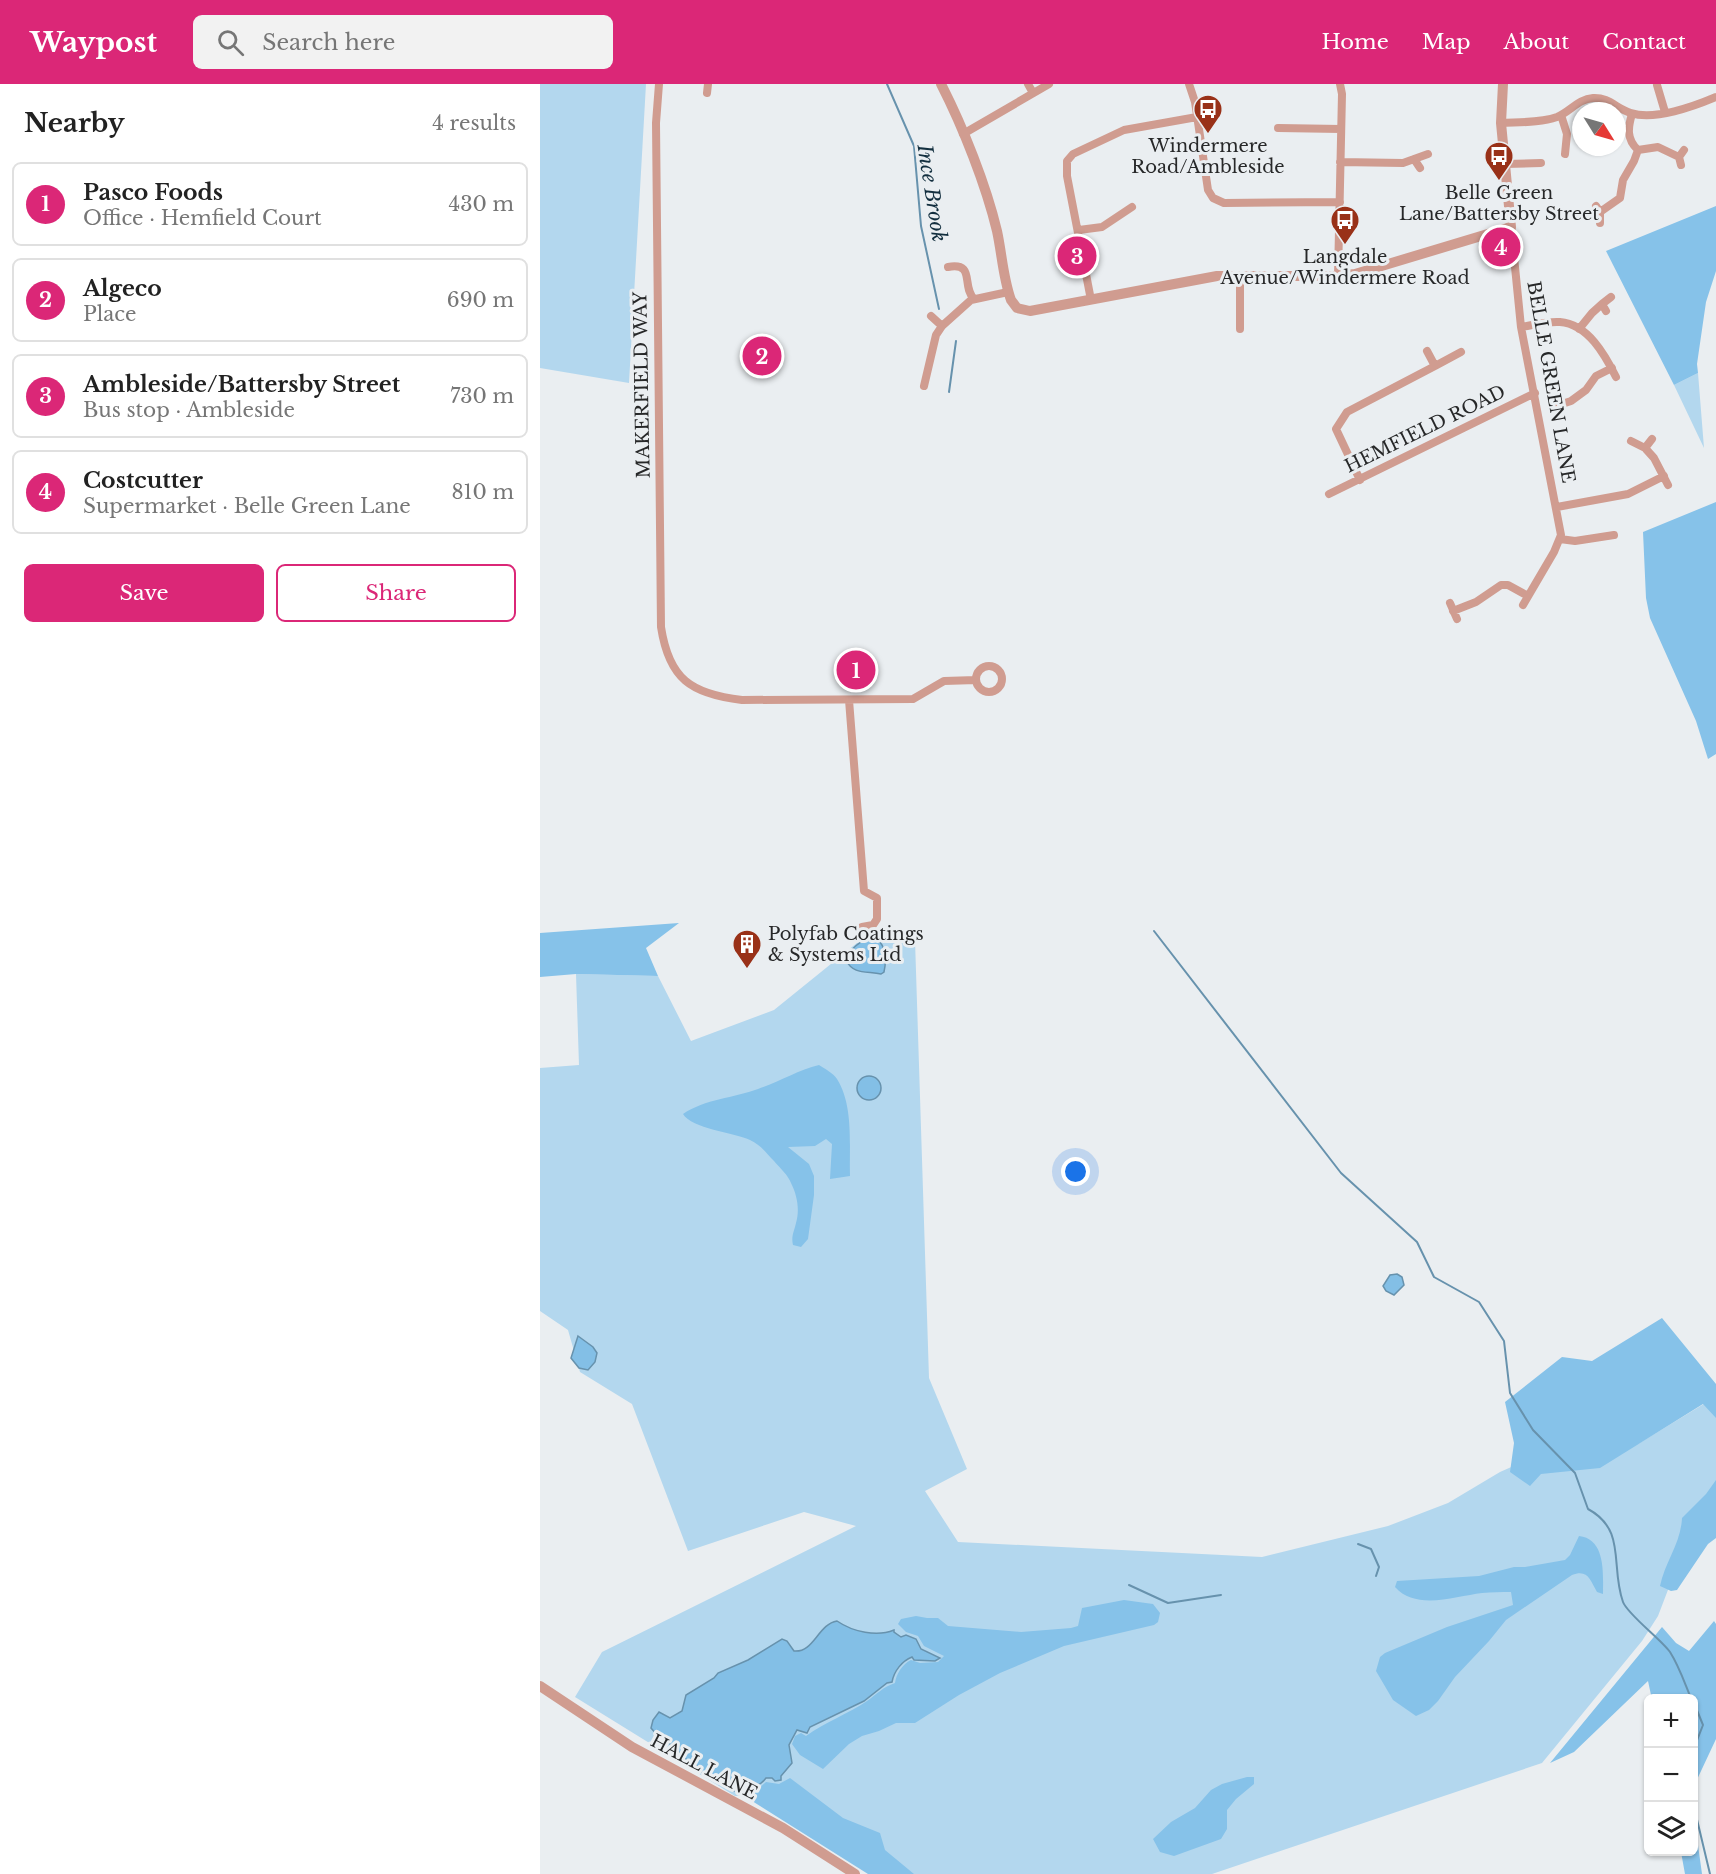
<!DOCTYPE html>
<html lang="en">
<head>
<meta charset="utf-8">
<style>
  body { margin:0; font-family:"Libre Baskerville",serif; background:#f2f2f2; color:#222 }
  .controls { position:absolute; right:18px; bottom:18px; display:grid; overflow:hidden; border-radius:9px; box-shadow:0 2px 4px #0004 }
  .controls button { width:54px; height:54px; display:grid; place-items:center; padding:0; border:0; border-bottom:2px solid #e0e0e0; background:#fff; color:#222; font:30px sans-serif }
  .compass { position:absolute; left:1032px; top:18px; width:54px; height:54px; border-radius:50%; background:#fff; box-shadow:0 2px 4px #0004; rotate:127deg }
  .you { position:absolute; left:536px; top:1088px; width:21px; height:21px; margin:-15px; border:4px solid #fff; border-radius:50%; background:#1a73e8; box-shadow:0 0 0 9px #1a73e833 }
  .badge { display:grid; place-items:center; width:39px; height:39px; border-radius:50%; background:#db2777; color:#fff; font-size:20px; font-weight:700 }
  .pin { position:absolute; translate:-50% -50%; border:3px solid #fff; box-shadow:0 2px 6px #0006 }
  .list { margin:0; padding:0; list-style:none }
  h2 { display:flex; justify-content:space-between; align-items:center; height:78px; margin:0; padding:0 24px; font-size:26px }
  h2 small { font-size:20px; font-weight:400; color:#767676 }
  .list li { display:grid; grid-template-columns:39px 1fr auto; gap:18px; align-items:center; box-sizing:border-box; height:84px; margin:0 12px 12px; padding:0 12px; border:2px solid #e0e0e0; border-radius:9px }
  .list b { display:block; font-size:22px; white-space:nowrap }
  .list p { margin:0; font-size:20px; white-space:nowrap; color:#767676 }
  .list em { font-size:20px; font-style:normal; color:#767676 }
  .actions { display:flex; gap:12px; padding:18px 24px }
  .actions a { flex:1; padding:14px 0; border:2px solid #db2777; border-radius:9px; text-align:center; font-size:21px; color:#db2777 }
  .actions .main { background:#db2777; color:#fff }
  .icon { flex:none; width:33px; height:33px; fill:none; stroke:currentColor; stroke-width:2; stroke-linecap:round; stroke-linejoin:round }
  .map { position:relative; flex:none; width:1176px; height:1790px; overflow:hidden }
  header { display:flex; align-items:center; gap:36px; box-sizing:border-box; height:84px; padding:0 30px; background:#db2777; color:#fff }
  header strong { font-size:28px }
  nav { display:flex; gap:33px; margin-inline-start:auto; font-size:21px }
  .search { width:420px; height:54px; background:#f2f2f2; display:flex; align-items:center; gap:15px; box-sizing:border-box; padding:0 21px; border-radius:9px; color:#767676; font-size:22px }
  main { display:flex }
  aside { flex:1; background:#fff }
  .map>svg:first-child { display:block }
  .green { fill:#b3d7ee }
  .forest { fill:#86c2e9 }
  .water { fill:#83bfe6; stroke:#6792ad; stroke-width:1.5 }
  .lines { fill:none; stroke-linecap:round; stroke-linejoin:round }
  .stream { stroke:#6792ad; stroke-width:2 }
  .minor { stroke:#d09c90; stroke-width:8 }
  .tertiary { stroke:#d09c90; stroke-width:10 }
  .labels { text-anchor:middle; stroke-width:6; stroke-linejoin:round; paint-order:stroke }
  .poi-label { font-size:18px; fill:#272829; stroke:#eaeef1 }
  .street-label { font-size:18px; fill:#272829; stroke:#eaeef1 }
  .water-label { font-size:20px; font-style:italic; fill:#132f3f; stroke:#eaeef1 }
</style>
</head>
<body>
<header>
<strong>Waypost</strong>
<div class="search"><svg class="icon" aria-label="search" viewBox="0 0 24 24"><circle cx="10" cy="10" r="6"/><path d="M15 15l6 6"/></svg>Search here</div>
<nav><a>Home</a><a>Map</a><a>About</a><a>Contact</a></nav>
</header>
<main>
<aside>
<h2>Nearby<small>4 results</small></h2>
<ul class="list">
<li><span class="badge">1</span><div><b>Pasco Foods</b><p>Office · Hemfield Court</p></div><em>430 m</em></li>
<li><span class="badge">2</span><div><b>Algeco</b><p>Place</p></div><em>690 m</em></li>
<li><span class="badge">3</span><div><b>Ambleside/Battersby Street</b><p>Bus stop · Ambleside</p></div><em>730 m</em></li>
<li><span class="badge">4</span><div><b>Costcutter</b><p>Supermarket · Belle Green Lane</p></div><em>810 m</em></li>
</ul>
<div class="actions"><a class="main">Save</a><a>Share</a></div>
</aside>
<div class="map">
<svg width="1176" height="1790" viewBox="0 0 1176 1790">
  <rect width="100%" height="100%" fill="#eaeef1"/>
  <path class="green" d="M0 0H106L89 299 0 284Z
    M1158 289 1164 364 1134 301Z
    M328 850 375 856 389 1294 427 1385 385 1407 418 1458 722 1473 848 1442 908 1419 960 1388 1019 1362 1098 1360 1172 1315 1176 1322V1428L1152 1443 1118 1532 1102 1557 1002 1679 672 1790H335L225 1712H195L35 1613 62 1568 316 1442 264 1428 148 1467 92 1320 40 1288 28 1246 0 1227V984L39 981 36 890 118 892 151 957 234 926Z"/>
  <path class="forest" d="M1176 122V187L1166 218 1157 280 1158 289 1134 301 1066 167Z
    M1176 418V670L1168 675 1156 637 1110 534 1106 514 1103 448Z
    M139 839 106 864 118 892 36 890 0 893V849Z
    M279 981C285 985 293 989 297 995 314 1022 309 1062 310 1092L290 1095 292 1060 286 1055 275 1062 248 1063 269 1080 274 1092V1111L268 1155 261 1163 253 1161C251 1152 254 1148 256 1139 260 1125 257 1111 251 1099 248 1091 240 1084 234 1077 226 1069 221 1061 210 1056 193 1048 152 1045 143 1030 165 1015 194 1014 218 1005 239 998 258 986 279 981Z
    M1122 1234 1176 1300V1334L1163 1320 1060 1384 1001 1390 990 1402 970 1388 974 1359 965 1318 1022 1273 1052 1277Z
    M1176 1396V1454L1168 1460 1137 1506 1131 1507 1120 1502C1125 1478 1141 1459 1142 1434L1166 1410Z
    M1039 1452C1066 1455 1063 1490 1063 1510L1057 1508C1050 1496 1048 1485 1032 1491L966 1536 949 1557 915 1593 898 1617 889 1626 876 1632 853 1616 836 1587 840 1573 845 1569 907 1543 973 1521 971 1508C961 1508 952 1508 942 1509 916 1512 876 1527 855 1503L857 1497 939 1492 974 1483H985L1025 1476 1030 1471Z
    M584 1516 613 1520 620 1529 618 1538 614 1541 524 1562 460 1589 419 1611 375 1639H356L339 1647 322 1652 309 1660 283 1685 260 1671 252 1660 255 1652 261 1649 266 1652C285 1638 308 1630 327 1617 337 1610 343 1603 355 1599 356 1591 362 1580 371 1576L380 1579 398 1578 404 1572 384 1562 378 1552 366 1548 358 1540 361 1535 376 1532 387 1534H398L408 1542 481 1548 531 1544 538 1542 542 1524Z
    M1174 1537 1176 1540V1655L1154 1702V1614H1115L1111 1611 1108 1597 1034 1668 1010 1679 1122 1543 1136 1559 1149 1567Z
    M707 1693H714V1700L696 1715 687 1726V1745L681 1755 634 1772 620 1768 613 1755 631 1738 655 1724 671 1706 682 1700Z
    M250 1694 303 1734 340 1749 345 1766 374 1790H328L201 1710 218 1705 226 1698 239 1700Z
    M1154 1732 1162 1790H1145L1141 1768H1154Z"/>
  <path class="water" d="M331 852C346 857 347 874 344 888L341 890C327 887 313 891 306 876 308 866 322 856 331 852Z
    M317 1004a12 12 0 1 1 24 0a12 12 0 1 1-24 0Z
    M857 1190 862 1193 864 1201 854 1211 846 1207 843 1202 850 1191Z
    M38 1252 53 1263 57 1269 55 1278 48 1286 39 1284 31 1274Z
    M297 1537C313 1548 337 1553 354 1546V1548L361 1553 366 1551 376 1555 381 1565 400 1574 395 1577 374 1576 372 1573C362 1577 354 1587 352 1598L347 1599 324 1617 270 1643 267 1649 257 1646 249 1661 252 1679 241 1692V1696L235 1697 232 1694H226C215 1709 205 1698 194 1707L160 1687 155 1679 143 1674 137 1665 117 1651 111 1644 113 1636 119 1628 130 1634 142 1627 146 1611 174 1594 178 1589 208 1576 242 1555 247 1557 254 1567C274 1569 278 1540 297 1537Z"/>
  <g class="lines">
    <path class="stream" d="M347 0 374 62 381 142 399 225
      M409 308 416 257
      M614 847 801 1089 877 1158 894 1193 939 1218 964 1257 970 1309 993 1346 1035 1389 1048 1425C1087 1446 1070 1482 1083 1518 1088 1531 1121 1555 1130 1568 1139 1582 1145 1600 1151 1614
      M818 1460 831 1465 839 1483 836 1492
      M589 1501 628 1519 681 1511
      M1154 1619 1163 1641 1154 1664
      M1154 1723 1170 1790"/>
    <path class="minor" d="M119 0 116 39 121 543C129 595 151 610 202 616L373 615 404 597 436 596
      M488 0 493 9
      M649 0 655 18 668 106 673 114 684 119 800 118
      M1117 1 1125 28
      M167 9 168 0
      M1021 31 1027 50 1025 70
      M961 39C979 38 1000 39 1017 33 1030 28 1038 15 1053 14 1069 13 1077 25 1091 29 1114 37 1155 22 1176 13
      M738 44 801 45
      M423 50 509 0
      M1098 66 1118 63 1139 73
      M874 75 880 84
      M800 78 863 79 888 70
      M965 80 1001 79
      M1141 81 1139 73 1144 66
      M1056 122 1060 128V139
      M1060 128 1080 114 1083 96 1094 77 1098 66C1086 55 1088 43 1092 30
      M971 143 981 243 1021 451 1014 468 983 521
      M539 146 562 143 592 123
      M408 183C436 178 421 202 434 215
      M798 192 802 10 800 0
      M551 216 527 92V77L533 70 584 46 657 33
      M1066 227 1062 220 1071 213
      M391 232 402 242
      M981 243C994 241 1007 237 1020 238 1048 240 1065 271 1076 293
      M700 245V193
      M1039 245 1052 229 1062 220
      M887 267 895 282 921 268
      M384 302 396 251 402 242 431 216 468 208
      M1016 322 1031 317 1046 306 1056 292 1072 284
      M1091 357 1105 364 1112 355
      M1105 364 1114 374 1128 401
      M820 396 796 345 807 328 895 282
      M789 410 995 309
      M1017 423 1088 410 1124 392
      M1020 455 1035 457 1074 451
      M910 519 917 535
      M913 527 936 518 961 501H968L988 512
      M436 595a13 13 0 1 1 26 0a13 13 0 1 1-26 0Z
      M309 616 324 807 337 814V835L333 841 322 843"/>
    <path class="tertiary" d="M401 0C423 43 446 101 457 147 462 170 463 194 471 216L477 224 490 227 677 192H798L815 190 971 143 961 39 963 0
      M0 1602 92 1663 243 1744 315 1790"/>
  </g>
  <defs>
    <g id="bus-pin" transform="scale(1.5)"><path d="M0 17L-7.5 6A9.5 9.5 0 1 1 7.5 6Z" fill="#993118" stroke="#eaeef1"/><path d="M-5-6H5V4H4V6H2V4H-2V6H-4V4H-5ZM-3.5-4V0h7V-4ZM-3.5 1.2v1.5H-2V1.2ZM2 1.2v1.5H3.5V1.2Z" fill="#fff"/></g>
    <g id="building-pin" transform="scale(1.5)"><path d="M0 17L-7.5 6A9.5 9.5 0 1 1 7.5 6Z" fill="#993118" stroke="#eaeef1"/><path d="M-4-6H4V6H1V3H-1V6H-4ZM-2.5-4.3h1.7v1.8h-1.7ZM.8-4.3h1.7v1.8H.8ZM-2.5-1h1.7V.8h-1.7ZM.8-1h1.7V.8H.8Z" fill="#fff"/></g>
  </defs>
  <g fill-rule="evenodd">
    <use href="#bus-pin" x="668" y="25"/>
    <use href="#bus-pin" x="959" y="72"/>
    <use href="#bus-pin" x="805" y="136"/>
    <use href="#building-pin" x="207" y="860"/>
  </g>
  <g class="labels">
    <g class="poi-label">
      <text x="668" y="68">Windermere<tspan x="668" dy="21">Road/Ambleside</tspan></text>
      <text x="959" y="115">Belle Green<tspan x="959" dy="21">Lane/Battersby Street</tspan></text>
      <text x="805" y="179">Langdale<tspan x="805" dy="21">Avenue/Windermere Road</tspan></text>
      <text x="228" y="856" text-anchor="start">Polyfab Coatings<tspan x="228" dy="21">&amp; Systems Ltd</tspan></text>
    </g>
    <g class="street-label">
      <text transform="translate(1011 298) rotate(80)" y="6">BELLE GREEN LANE</text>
      <text transform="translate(102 301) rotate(-91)" y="6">MAKERFIELD WAY</text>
      <text transform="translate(885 345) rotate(-26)" y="6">HEMFIELD ROAD</text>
      <text transform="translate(164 1683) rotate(28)" y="6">HALL LANE</text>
    </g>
    <g class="water-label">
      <text transform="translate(392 109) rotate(81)" y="7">Ince Brook</text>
    </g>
  </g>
</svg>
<div class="controls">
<button>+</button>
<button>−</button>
<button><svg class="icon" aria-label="layers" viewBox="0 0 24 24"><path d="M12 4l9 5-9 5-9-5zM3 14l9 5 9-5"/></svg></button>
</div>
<svg class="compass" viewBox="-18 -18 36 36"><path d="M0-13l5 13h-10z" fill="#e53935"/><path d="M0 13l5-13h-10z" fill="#767676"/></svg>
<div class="you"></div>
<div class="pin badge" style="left:316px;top:586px">1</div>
<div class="pin badge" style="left:222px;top:272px">2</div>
<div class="pin badge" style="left:537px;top:172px">3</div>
<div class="pin badge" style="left:961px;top:163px">4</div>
</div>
</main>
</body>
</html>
